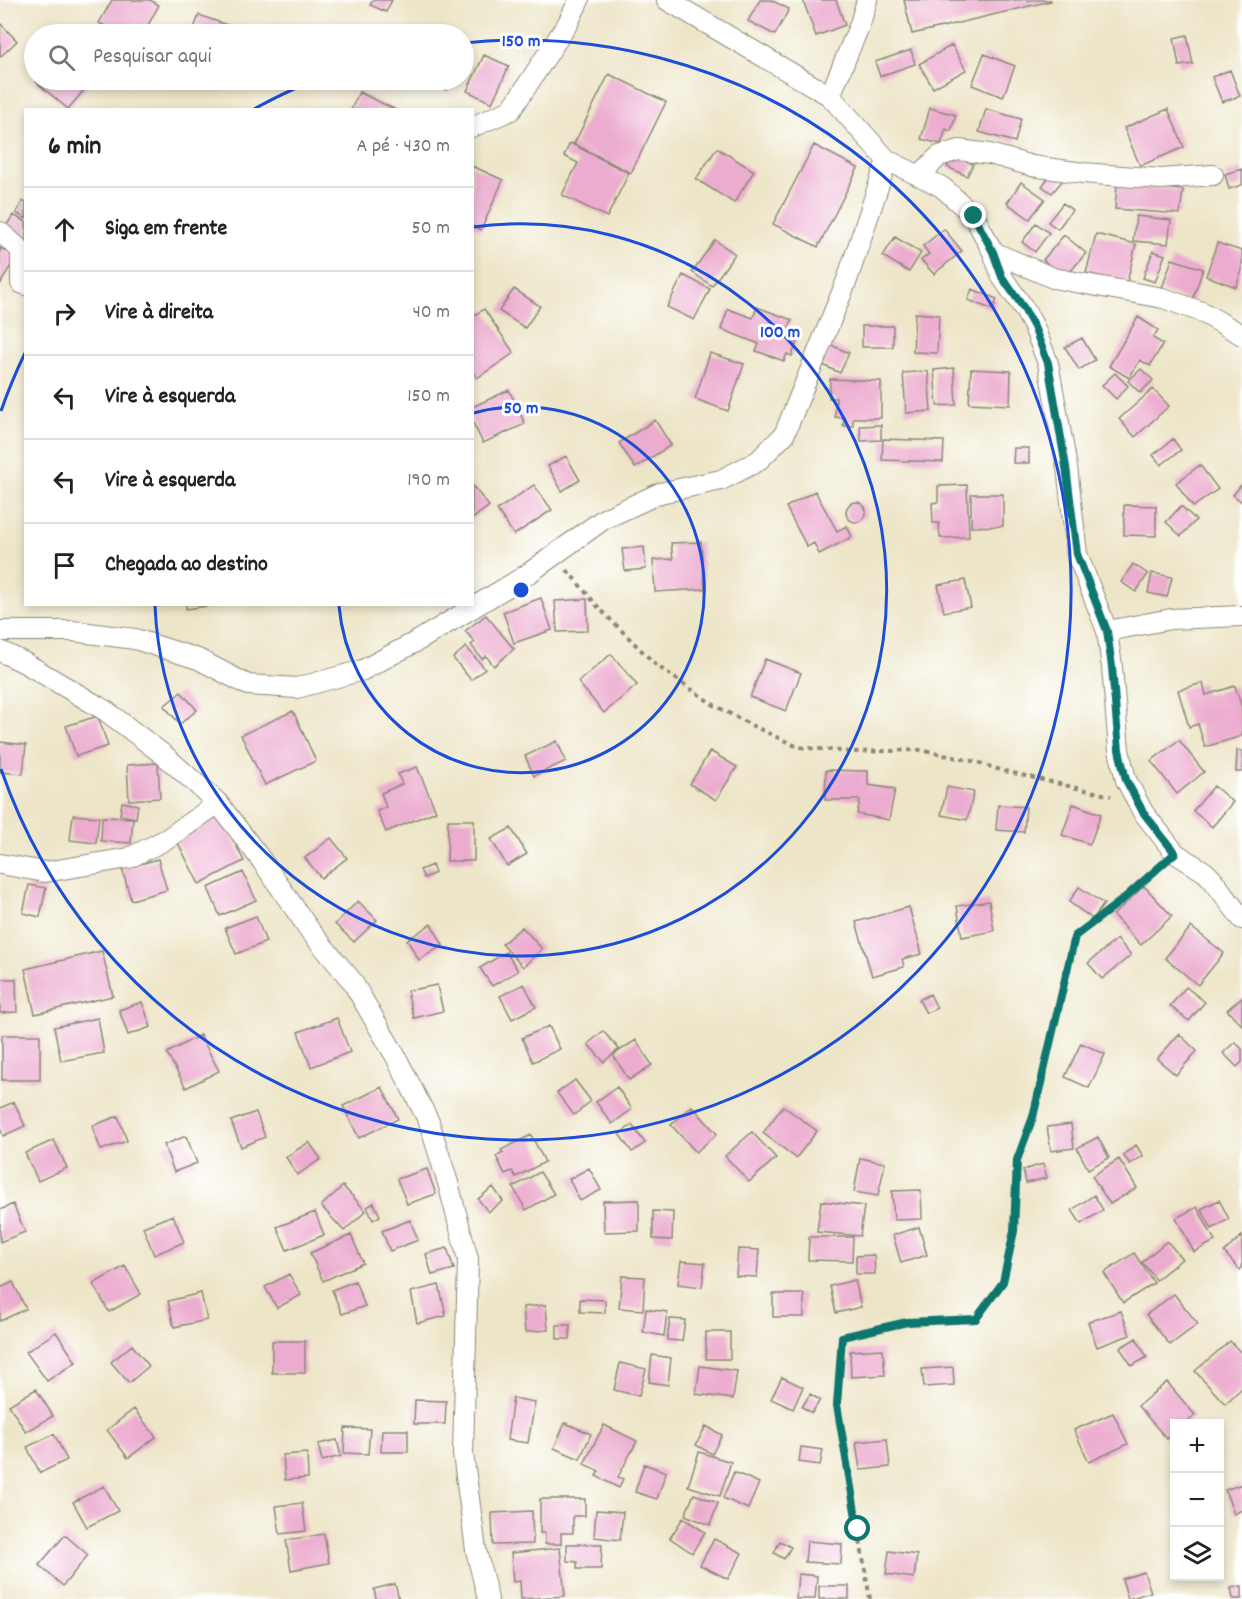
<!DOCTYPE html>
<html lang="pt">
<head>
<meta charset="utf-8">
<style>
  body { margin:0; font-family:Dekko,sans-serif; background:#f6f6f6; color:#222 }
  .controls { position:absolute; right:18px; bottom:18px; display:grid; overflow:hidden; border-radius:0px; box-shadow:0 3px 9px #0003 }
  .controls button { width:54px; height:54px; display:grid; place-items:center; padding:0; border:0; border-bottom:2px solid #e0e0e0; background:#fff; color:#222; font:30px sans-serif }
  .stop { position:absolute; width:18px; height:18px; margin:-14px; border:4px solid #0f766e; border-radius:50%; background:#fff }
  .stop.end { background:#0f766e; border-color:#fff; box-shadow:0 2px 6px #0008 }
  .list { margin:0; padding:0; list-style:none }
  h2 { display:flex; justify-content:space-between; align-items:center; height:78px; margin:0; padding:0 24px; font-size:26px }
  h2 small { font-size:20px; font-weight:400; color:#767676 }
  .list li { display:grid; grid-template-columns:39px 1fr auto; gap:18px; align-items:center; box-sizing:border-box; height:84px; padding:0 24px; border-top:2px solid #e0e0e0 }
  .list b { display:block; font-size:22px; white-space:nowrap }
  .list em { font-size:20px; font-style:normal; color:#767676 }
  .icon { flex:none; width:33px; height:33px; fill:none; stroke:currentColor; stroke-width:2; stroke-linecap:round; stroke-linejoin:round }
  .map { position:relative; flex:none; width:1242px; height:1599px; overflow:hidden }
  .search { position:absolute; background:#fff; box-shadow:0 3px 9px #0003; left:24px; top:24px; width:450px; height:66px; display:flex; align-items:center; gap:15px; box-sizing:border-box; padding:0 21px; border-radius:33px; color:#767676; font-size:22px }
  .panel { position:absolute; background:#fff; box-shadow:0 3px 9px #0003; left:24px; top:108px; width:450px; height:498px; border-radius:0px }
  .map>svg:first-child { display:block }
  .building { fill:#ecaccf }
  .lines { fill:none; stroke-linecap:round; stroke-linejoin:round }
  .minor-casing { stroke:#8c8879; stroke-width:22 }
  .path { stroke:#8c8879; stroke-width:4; stroke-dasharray:4.5 4.5; stroke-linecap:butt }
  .minor { stroke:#fff; stroke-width:20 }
  .route { stroke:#0f766e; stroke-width:8 }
  .ring { fill:none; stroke:#1d4ed8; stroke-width:3 }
  .centre { fill:#1d4ed8; stroke:#fff; stroke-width:3 }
  .ring-label { font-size:18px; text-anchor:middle; font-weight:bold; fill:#1d4ed8; stroke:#fff; stroke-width:6; stroke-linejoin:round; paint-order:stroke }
</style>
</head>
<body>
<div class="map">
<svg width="1242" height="1599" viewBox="0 0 1242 1599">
  <rect width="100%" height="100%" fill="#fff"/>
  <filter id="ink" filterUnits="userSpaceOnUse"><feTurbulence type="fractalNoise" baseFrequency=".0167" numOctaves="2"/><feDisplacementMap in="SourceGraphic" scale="12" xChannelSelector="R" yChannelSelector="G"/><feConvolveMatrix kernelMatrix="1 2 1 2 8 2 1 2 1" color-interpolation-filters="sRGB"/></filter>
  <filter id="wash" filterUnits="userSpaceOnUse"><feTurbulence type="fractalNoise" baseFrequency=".008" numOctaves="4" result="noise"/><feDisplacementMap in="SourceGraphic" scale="24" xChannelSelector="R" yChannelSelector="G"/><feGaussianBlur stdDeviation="1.35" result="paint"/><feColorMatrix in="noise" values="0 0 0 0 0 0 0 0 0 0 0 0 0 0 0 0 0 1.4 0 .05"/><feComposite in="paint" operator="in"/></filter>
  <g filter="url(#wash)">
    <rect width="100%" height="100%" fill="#ede5c7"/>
    <g id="blocks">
      <path class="building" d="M112 0H150L159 5 143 34H121L99 23Z
        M373 0H392L386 12 370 5Z
        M760 0H771L789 9 775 35 748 21Z
        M803 0H836L845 25 816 36Z
        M904 0H1051V1L912 34Z
        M199 15 238 29 236 34H192Z
        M0 23 17 41 0 57Z
        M383 28 399 34H380Z
        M1187 35 1193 64 1179 66 1174 38Z
        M952 45 966 70 933 88 919 64Z
        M911 50 915 64 880 76 875 62Z
        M984 54 1015 66 1003 97 972 85Z
        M484 55 509 66 492 103 467 91Z
        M1230 70 1240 96 1222 102 1212 77Z
        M609 74 666 102 631 173 574 144Z
        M38 80H84L89 84 68 109 36 82Z
        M201 80H220L218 86Z
        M423 80H451L446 90Z
        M359 92 396 110H351Z
        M930 108 956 115 951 131 946 129 941 144 921 139Z
        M986 109 1021 119 1015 142 979 132Z
        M1168 109 1184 147 1140 166 1124 128Z
        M570 143 629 173 607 217 562 195 578 163 564 156Z
        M814 145 858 168 818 247 773 224Z
        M717 148 754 171 734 203 696 179Z
        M953 155 973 164 967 176 947 167Z
        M472 166 503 180 481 230 472 226Z
        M1242 169V185L1229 189 1225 174Z
        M1053 172 1063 180 1052 193 1042 186Z
        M1021 182 1045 199 1030 219 1007 203Z
        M1117 184 1183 190 1180 214 1115 209Z
        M23 201 26 203V219L16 213Z
        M1063 203 1072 210 1058 229 1048 222Z
        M13 215 26 222V241L5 228Z
        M1136 216 1171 220 1168 244 1133 241Z
        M1036 223 1049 233 1035 252 1022 242Z
        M944 229 962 251 934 274 921 260 929 254 923 246Z
        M1096 234 1136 244 1127 283 1086 273Z
        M1064 235 1086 253 1065 278 1043 260Z
        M895 237 921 253 909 272 883 256Z
        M715 240 735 254 712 286 692 272Z
        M1217 243 1242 251V270L1236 287 1206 276Z
        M0 248 16 256 0 285Z
        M1153 251 1165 255 1155 282 1143 278Z
        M1172 259 1203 269 1192 302 1161 291Z
        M683 275 710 289 694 320 667 307Z
        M514 289 540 306 525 328 499 311Z
        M972 289 997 299 993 310 968 300Z
        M757 307 792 320 787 332 799 336 792 356 787 354 784 361 756 351 759 344 721 329 728 309 753 318Z
        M484 309 514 353 477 378 472 371V317Z
        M915 313 939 315 937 353 913 352Z
        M1138 317 1158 330 1153 338 1163 344 1150 366 1140 360 1129 378 1109 366Z
        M862 326H893V347H862Z
        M1082 338 1095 360 1079 370 1065 347Z
        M831 345 849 353 840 373 823 365Z
        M710 353 744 364 728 411 695 399Z
        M954 368 956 405 937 406 934 370Z
        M971 369 1011 371 1010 405 969 403Z
        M1141 369 1153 380 1140 393 1128 381Z
        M928 371 931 411 906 413 903 373Z
        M1115 373 1128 386 1116 399 1102 385Z
        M830 379 881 381V418H853V426H843L844 418 835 417 836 398H829Z
        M1153 389 1169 406 1135 437 1119 419Z
        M509 390 525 424 483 443 472 421V407Z
        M655 420 671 445 635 468 619 443Z
        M881 425V440L861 441 860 426Z
        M883 439 944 441 943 462 882 460Z
        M1173 439 1181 450 1161 465 1153 455Z
        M1014 448H1029V463H1013Z
        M566 456 580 480 562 491 548 466Z
        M1200 465 1218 489 1193 507 1176 483Z
        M1242 484V502L1233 495Z
        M472 485 489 506 472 519Z
        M534 485 552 510 514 535 497 510Z
        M967 485 969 537 940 538 939 523H933L932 503 938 502V486Z
        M815 491 837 531 847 526 852 537 819 554 814 543 807 547 786 507Z
        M971 494H1003V526L971 527Z
        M846 512a10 10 0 1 1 20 0a10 10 0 1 1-20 0Z
        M1124 505 1156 506V536L1124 535Z
        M1181 506 1196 520 1181 536 1166 522Z
        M701 542 705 589 655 592 653 560 673 559 671 543Z
        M644 547 646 569 625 571 622 549Z
        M1133 564 1148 574 1136 592 1121 582Z
        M1152 573 1172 577 1167 597 1148 593Z
        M965 580 971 607 944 612 938 585Z
        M541 598 552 630 514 643 503 612Z
        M587 599 588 631 557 632 555 601Z
        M186 604H207V606L186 609Z
        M486 615 514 649 494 666 486 656 482 659 471 645 475 642 465 631Z
        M466 647 485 669 471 680 453 658Z
        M611 654 637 685 604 713 578 682Z
        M765 659 801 673 786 711 750 697Z
        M1203 683 1206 695 1235 686 1242 708V736L1205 747 1198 724 1189 727 1178 690Z
        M181 692 197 710 180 724 164 706Z
        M293 711 316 761 265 785 241 735Z
        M98 716 108 746 76 756 66 726Z
        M1179 740 1204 772 1177 794 1151 761Z
        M557 741 566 761 534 776 525 756Z
        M0 742 26 745 23 774 0 772Z
        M1237 750 1242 751V772H1236Z
        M710 751 737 767 716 800 690 784Z
        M158 763 160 798 129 800 127 765Z
        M417 767 436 811 386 832 377 811 386 807 381 793 402 784 398 774Z
        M826 770 868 771V785L895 789 889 820 857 814 860 800H825Z
        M1214 786 1233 802 1212 827 1193 811Z
        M947 787 974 792 967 820 941 815Z
        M122 802 138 805 136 818 120 815Z
        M1073 804 1101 814 1090 844 1062 835Z
        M998 805 1026 807 1024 832 996 830Z
        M219 812 244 861 199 884 174 835Z
        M73 815 99 817 96 843 70 840Z
        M102 817 133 818 131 843 101 841Z
        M448 820H474V861H447Z
        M511 828 527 854 507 866 491 839Z
        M331 838 347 858 321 878 305 858Z
        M158 859 167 890 131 900 122 869Z
        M432 865 435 873 424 878 420 870Z
        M243 872 256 900 220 916 208 888Z
        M29 885 46 888 40 917 23 913Z
        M1144 886 1172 916 1141 945 1113 915Z
        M1079 887 1104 904 1093 919 1069 902Z
        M358 901 377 920 354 942 335 924Z
        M989 901 994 931 962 937 957 906Z
        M909 907 922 954 902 959 904 967 872 976 856 922Z
        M256 916 266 942 236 954 225 928Z
        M431 924 443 945 419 960 407 940Z
        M522 927 542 949 523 967 502 944Z
        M1191 927 1224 953 1198 985 1165 958Z
        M1117 939 1131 955 1102 979 1088 963Z
        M102 951 113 996 35 1014 25 969Z
        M506 952 518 971 492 986 480 968Z
        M0 979H16L17 1012 0 1013Z
        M524 984 536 1007 512 1019 500 996Z
        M437 985 443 1011 414 1018 407 991Z
        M1186 987 1205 1002 1189 1021 1170 1006Z
        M930 994 937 1008 926 1013 919 1000Z
        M1242 997V1025L1227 1010Z
        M142 1002 151 1027 128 1035 119 1010Z
        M98 1018 104 1053 61 1061 54 1027Z
        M337 1018 350 1052 311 1067 298 1032Z
        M549 1026 560 1049 533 1062 522 1038Z
        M603 1031 619 1049 604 1062 588 1044Z
        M1179 1034 1197 1051 1176 1075 1157 1059Z
        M2 1035H40V1080H2Z
        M200 1035 219 1071 186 1088 167 1053Z
        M636 1040 652 1065 629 1080 613 1055Z
        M1235 1042 1242 1049V1062L1237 1067 1223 1053Z
        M1081 1043 1105 1054 1089 1088 1065 1077Z
        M575 1080 591 1101 574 1115 557 1093Z
        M382 1087 398 1119 359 1138 343 1106Z
        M617 1087 632 1109 612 1124 596 1102Z
        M14 1102 25 1126 3 1136 0 1128V1108Z
        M692 1106 717 1134 696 1152 671 1125Z
        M783 1106 817 1131 796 1158 763 1133Z
        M256 1112 265 1137 241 1147 231 1121Z
        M118 1116 127 1141 101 1150 92 1126Z
        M1071 1124 1074 1148 1051 1151 1047 1127Z
        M632 1125 645 1143 632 1152 619 1134Z
        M752 1132 776 1158 749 1182 725 1156Z
        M531 1135 545 1162 516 1177 512 1171 505 1174 496 1156 503 1152 501 1150Z
        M186 1136 197 1163 174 1172 164 1145Z
        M1098 1137 1109 1158 1088 1169 1077 1148Z
        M54 1140 67 1168 38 1181 25 1153Z
        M309 1142 321 1159 297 1175 286 1157Z
        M1136 1145 1143 1156 1130 1164 1123 1155Z
        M860 1158 885 1163 878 1196 854 1192Z
        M1119 1159 1137 1188 1110 1204 1092 1176Z
        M1043 1164 1047 1178 1026 1183 1023 1170Z
        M589 1168 601 1190 580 1201 569 1179Z
        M427 1169 436 1194 407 1204 397 1179Z
        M540 1172 554 1194 526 1210 513 1187Z
        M343 1186 366 1211 344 1231 321 1206Z
        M493 1187 503 1201 488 1212 478 1199Z
        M921 1190 922 1219 894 1220 892 1191Z
        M1094 1195 1103 1210 1081 1224 1072 1210Z
        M639 1200V1231L604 1232 603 1201Z
        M1219 1200 1229 1219 1212 1229 1201 1209Z
        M821 1201 864 1206 860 1236 817 1232Z
        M374 1203 380 1216 373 1220 367 1207Z
        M13 1204 25 1232 0 1242V1210Z
        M1197 1207 1215 1241 1194 1252 1176 1218Z
        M653 1211 673 1212 672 1240 653 1239Z
        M315 1212 324 1235 287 1250 277 1227Z
        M173 1215 184 1242 154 1255 143 1227Z
        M410 1220 418 1240 390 1251 382 1231Z
        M919 1227 927 1255 901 1263 893 1235Z
        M351 1235 363 1263 323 1281 310 1253Z
        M1242 1236V1268L1240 1270 1224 1252Z
        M809 1237H853L852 1261 808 1260Z
        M1167 1241 1182 1259 1156 1280 1142 1262Z
        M447 1248 454 1269 432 1275 426 1254Z
        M738 1249 759 1250 757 1277 736 1276Z
        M1134 1253 1154 1283 1123 1303 1104 1273Z
        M874 1255 875 1274H856V1256Z
        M681 1261 705 1263 702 1287 678 1284Z
        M125 1266 141 1294 109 1312 93 1284Z
        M289 1274 301 1295 277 1308 265 1287Z
        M622 1276 645 1277 643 1310 619 1308Z
        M855 1280 861 1307 836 1313 830 1286Z
        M355 1281 365 1306 342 1314 332 1290Z
        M13 1282 26 1309 0 1321V1288Z
        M439 1285 446 1316 417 1323 411 1292Z
        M201 1293 207 1320 174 1327 168 1301Z
        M773 1294H804V1317H773Z
        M1174 1294 1198 1324 1170 1345 1146 1315Z
        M580 1299 605 1300V1313L580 1312Z
        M546 1305 548 1330 525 1332 523 1307Z
        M646 1309 667 1312 664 1336 643 1332Z
        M1121 1311 1130 1335 1097 1347 1088 1322Z
        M670 1319 685 1320 682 1341 667 1340Z
        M557 1325H570V1339H557Z
        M56 1332 76 1362 47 1381 26 1352Z
        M706 1332H730V1359H706Z
        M1136 1338 1147 1357 1132 1366 1120 1348Z
        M272 1341H305V1373H272Z
        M1230 1341 1242 1354V1388L1225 1404 1195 1371Z
        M132 1345 149 1366 129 1383 111 1362Z
        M883 1349 885 1375 851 1377 850 1351Z
        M652 1355 671 1358 668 1385 649 1382Z
        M620 1363 646 1369 639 1396 614 1390Z
        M700 1366 737 1371 733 1399 696 1394Z
        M953 1367 954 1385 924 1387 922 1369Z
        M782 1377 803 1387 793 1409 771 1399Z
        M1167 1382 1195 1415 1185 1424H1174V1432L1167 1439 1138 1406Z
        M36 1389 53 1416 26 1432 9 1405Z
        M810 1394 820 1400 812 1413 802 1407Z
        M513 1398 535 1402 528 1443 507 1440Z
        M415 1400 446 1401 445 1424H414Z
        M134 1409 156 1437 128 1458 107 1430Z
        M1113 1413 1128 1444 1089 1462 1074 1430Z
        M565 1423 591 1434 580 1459 554 1448Z
        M604 1425 637 1441 618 1477 623 1479 619 1488 596 1476 599 1471 584 1464Z
        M706 1426 722 1435 712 1454 696 1445Z
        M345 1428 370 1429 368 1454 344 1453Z
        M382 1430H408V1452H381Z
        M54 1434 67 1460 40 1473 27 1447Z
        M887 1439 890 1467 860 1470 856 1442Z
        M337 1440 341 1456 322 1461 318 1444Z
        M801 1447 823 1450 820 1465 799 1462Z
        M699 1452 731 1462 720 1496 688 1486Z
        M307 1453 308 1478 285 1480 283 1455Z
        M644 1464 666 1472 657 1499 635 1492Z
        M734 1472 759 1483 748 1509 723 1498Z
        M1242 1484V1510L1234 1514 1225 1490Z
        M104 1486 118 1511 87 1527 73 1502Z
        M694 1494 718 1503 710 1525 685 1515Z
        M540 1499H585V1516H573V1533H561V1544H545V1533H540Z
        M302 1503 306 1531 280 1534 276 1506Z
        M596 1510 623 1512 620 1540 594 1537Z
        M532 1511 533 1544 493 1545 492 1513Z
        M683 1518 705 1532 692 1553 670 1538Z
        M324 1534 329 1563 291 1570 286 1540Z
        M65 1535 88 1555 63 1586 39 1565Z
        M714 1539 742 1553 728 1579 700 1565Z
        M780 1541 791 1547 784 1559 774 1553Z
        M807 1541 842 1544 841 1564 805 1562Z
        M567 1544H602L601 1569H577V1562L567 1561Z
        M560 1548 565 1596 521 1599 520 1581 513 1582 511 1553Z
        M889 1551 917 1555 914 1578 886 1574Z
        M1144 1572 1151 1592 1128 1599 1122 1579Z
        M798 1574 817 1576 815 1599H796Z
        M395 1584 399 1599H376L374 1589Z
        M819 1586H849V1599H819Z
        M1242 1586V1599H1233L1231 1588Z"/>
    </g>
  </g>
  <g filter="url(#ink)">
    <use href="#blocks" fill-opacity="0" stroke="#8c8879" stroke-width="1.5"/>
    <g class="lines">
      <g class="minor-casing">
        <path id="minor" d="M667 0 830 96 887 160 942 187 974 216 993 252 1002 277 1023 307 1034 327 1048 363 1067 467 1077 554 1107 631 1112 667 1119 750 1126 780 1143 812 1175 853 1205 872 1212 879 1242 919
          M830 96 860 24 867 0
          M472 127 511 110 568 23 579 0
          M919 176 939 156 959 150 990 154 1032 166 1083 173 1161 179 1213 175
          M0 232 21 250V283L26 285
          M993 252 1053 278 1163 298 1202 312 1242 335
          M0 631H73L135 639 198 659 248 685 297 688 363 670 421 639 525 576 604 519 660 493 721 480 758 461 784 435 847 280 887 160
          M1107 631 1171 619 1242 616
          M0 651 25 663 106 711 165 756 218 803 262 861 311 932 352 981 396 1057 429 1122 448 1183 468 1259 463 1454 476 1550 488 1599
          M0 864 45 872 129 858 167 839 218 803"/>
      </g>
      <path class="path" d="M567 570 599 608 656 665 714 705 751 725 798 747 852 752 920 750 977 762 1000 770 1111 796
        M870 1599 837 1405 842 1337 907 1322 976 1319 1003 1282 1014 1231 1017 1160 1033 1117 1075 936 1121 901 1160 867"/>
      <use href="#minor" class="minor"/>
    </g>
  </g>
  <g class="lines" filter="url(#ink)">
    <path class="route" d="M858 1529 837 1405 842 1337 907 1322 976 1319 1003 1282 1014 1231 1017 1160 1033 1117 1075 936 1121 901 1175 853 1143 812 1126 780 1119 750 1112 667 1107 631 1077 554 1066 467 1048 363 1034 327 1023 307 1002 277 993 252 974 216"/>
  </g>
  <g class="ring">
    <path d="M474 413A183 183 0 1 1 339 606"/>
    <path d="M473 227A366 366 0 1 1 155 606"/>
    <path d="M1 411A550 550 0 0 1 25 353M254 109A550 550 0 0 1 315 80M464 43A550 550 0 1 1 1 769"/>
  </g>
  <circle cx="521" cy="590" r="9" class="centre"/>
  <g class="ring-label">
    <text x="521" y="46">150 m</text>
    <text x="780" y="337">100 m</text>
    <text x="521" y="413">50 m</text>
  </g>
</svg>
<div class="controls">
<button>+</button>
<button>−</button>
<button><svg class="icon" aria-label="layers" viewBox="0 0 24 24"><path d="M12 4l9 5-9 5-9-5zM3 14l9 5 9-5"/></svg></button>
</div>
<div class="stop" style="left:858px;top:1529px"></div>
<div class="stop end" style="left:974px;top:216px"></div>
<div class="search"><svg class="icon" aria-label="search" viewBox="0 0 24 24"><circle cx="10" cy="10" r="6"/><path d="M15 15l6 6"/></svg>Pesquisar aqui</div>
<section class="panel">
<h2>6 min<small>A pé · 430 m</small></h2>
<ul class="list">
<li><svg class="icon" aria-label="ahead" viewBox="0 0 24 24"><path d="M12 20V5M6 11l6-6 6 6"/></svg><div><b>Siga em frente</b></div><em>50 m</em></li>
<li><svg class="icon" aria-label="right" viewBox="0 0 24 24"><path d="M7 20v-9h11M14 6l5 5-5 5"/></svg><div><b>Vire à direita</b></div><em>40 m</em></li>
<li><svg class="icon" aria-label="left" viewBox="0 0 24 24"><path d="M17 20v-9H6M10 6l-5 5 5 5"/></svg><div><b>Vire à esquerda</b></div><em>150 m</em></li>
<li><svg class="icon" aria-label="left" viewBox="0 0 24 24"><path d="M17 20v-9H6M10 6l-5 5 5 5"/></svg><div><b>Vire à esquerda</b></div><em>190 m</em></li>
<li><svg class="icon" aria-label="arrive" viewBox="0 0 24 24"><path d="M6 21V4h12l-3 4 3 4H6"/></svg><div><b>Chegada ao destino</b></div></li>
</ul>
</section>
</div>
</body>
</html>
